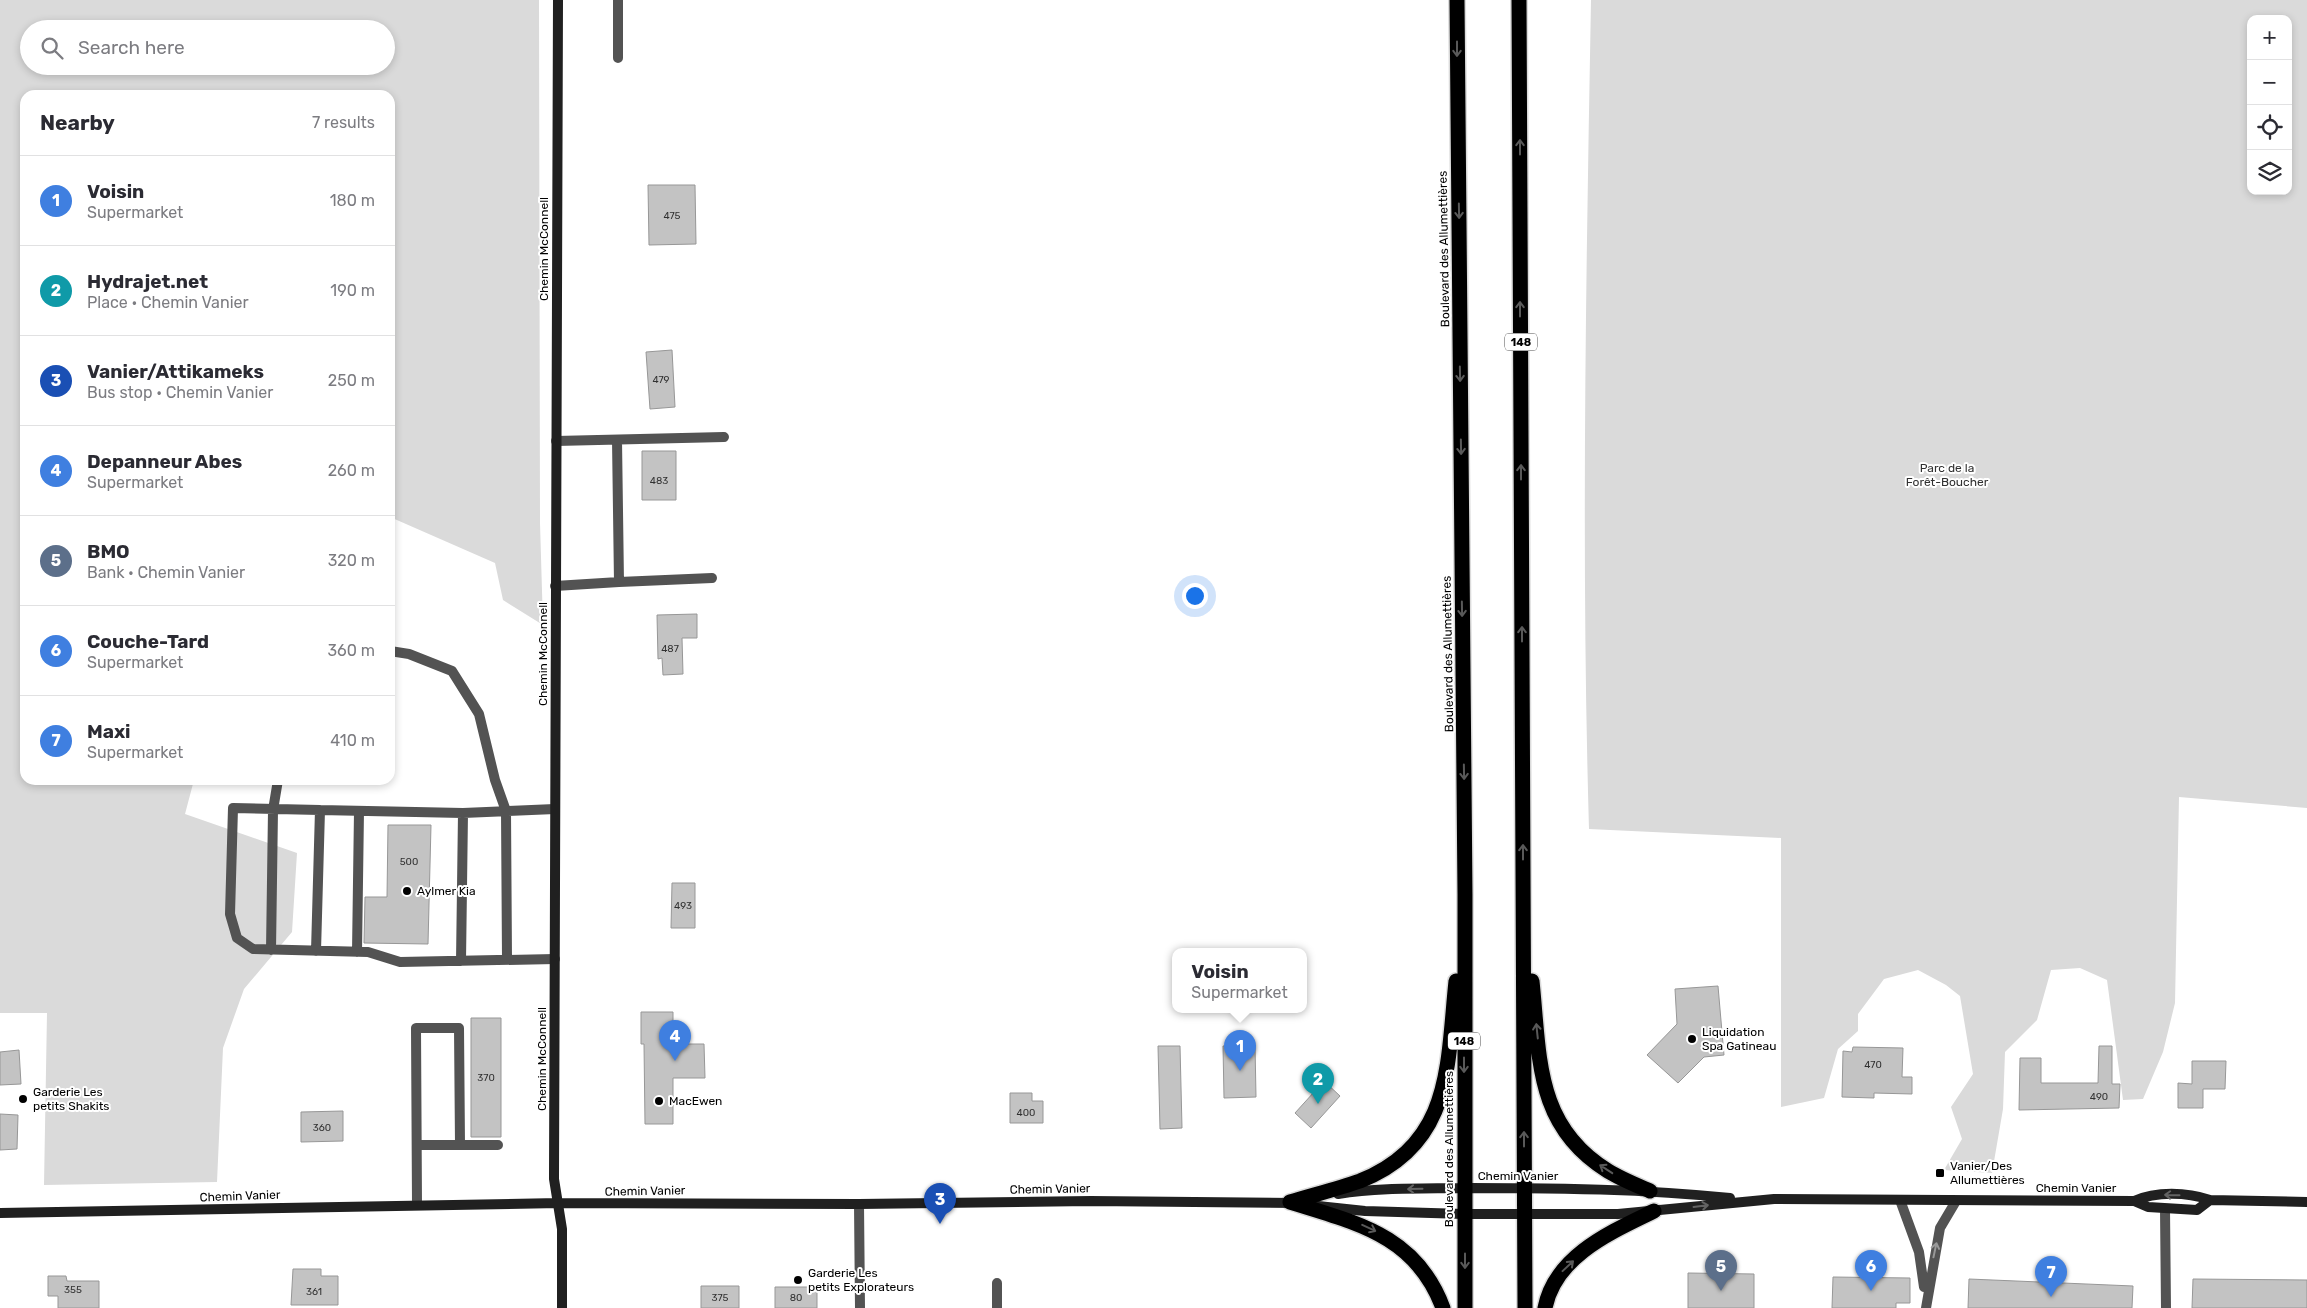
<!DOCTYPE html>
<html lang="en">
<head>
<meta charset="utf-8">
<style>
  body { margin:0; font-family:Rubik,sans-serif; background:#f7f7f7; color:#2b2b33 }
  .controls { position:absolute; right:15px; top:15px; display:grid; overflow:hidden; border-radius:10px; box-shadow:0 2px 8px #0003 }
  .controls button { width:45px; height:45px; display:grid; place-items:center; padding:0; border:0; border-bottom:1px solid #e1e1e2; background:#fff; color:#2b2b33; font:25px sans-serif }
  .you { position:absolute; left:1194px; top:595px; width:18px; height:18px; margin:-12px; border:4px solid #fff; border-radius:50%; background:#1a73e8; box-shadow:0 0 0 8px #1a73e833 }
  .badge { display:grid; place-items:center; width:32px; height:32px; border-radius:50%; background:#ea580c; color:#fff; font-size:16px; font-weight:700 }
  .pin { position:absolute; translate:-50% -41px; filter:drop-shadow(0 1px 2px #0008) }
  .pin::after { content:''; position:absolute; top:26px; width:18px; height:15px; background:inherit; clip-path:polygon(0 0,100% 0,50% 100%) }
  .popup { position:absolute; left:1172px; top:948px; width:135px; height:65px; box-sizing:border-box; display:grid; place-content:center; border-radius:10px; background:#fff; filter:drop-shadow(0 1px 4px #0005); font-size:16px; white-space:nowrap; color:#7c7c81 }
  .popup b { font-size:19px; color:#2b2b33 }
  .popup::after { content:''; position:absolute; left:50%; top:100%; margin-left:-10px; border:10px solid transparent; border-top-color:#fff }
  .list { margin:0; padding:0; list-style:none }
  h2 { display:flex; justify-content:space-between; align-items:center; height:65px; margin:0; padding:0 20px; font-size:21px }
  h2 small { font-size:16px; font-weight:400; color:#7c7c81 }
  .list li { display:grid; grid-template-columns:32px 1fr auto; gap:15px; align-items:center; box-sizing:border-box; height:90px; padding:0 20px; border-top:1px solid #e1e1e2 }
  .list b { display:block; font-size:19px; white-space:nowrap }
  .list p { margin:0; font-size:16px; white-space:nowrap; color:#7c7c81 }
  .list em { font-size:16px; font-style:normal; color:#7c7c81 }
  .icon { flex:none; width:28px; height:28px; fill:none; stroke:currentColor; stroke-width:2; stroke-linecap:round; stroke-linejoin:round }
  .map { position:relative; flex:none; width:2307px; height:1308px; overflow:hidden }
  .search { position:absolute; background:#fff; box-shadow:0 2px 8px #0003; left:20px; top:20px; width:375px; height:55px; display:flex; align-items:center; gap:12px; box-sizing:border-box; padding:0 18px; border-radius:28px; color:#7c7c81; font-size:19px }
  .panel { position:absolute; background:#fff; box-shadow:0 2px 8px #0003; left:20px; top:90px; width:375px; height:695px; border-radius:15px }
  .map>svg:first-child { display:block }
  .green { fill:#dadada; fill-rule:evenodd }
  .building { fill:#c3c3c3; stroke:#979797 }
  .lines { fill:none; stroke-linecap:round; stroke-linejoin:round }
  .highway-casing { stroke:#dbdbdb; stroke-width:18 }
  .lane { stroke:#535353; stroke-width:10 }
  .street { stroke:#535353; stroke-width:10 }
  .secondary { stroke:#202020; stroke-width:10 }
  .highway { stroke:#000; stroke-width:15 }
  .oneway { stroke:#595959 }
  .oneway2 { stroke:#636363 }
  .oneway3 { stroke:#989898 }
  .poi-dot { fill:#000; stroke:#fff; stroke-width:2 }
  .labels { text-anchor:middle; stroke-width:4; stroke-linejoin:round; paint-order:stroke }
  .number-label { font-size:10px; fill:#313131 }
  .shield { fill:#fff; stroke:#4c4c4c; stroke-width:1 }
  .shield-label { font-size:11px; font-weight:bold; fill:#000 }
  .street-label { font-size:12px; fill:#000; stroke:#fff }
  .park-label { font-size:12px; fill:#313131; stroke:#fff }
  .poi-label { font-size:12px; fill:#000; stroke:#fff; text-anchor:start }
</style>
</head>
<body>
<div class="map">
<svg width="2307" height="1308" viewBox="0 0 2307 1308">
  <rect width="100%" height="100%" fill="#fff"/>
  <path class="green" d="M0 0H539L540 523 543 625 503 600 495 563 390 517V95H25V780H194L185 814 297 853 292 932 244 989 223 1048 217 1182 44 1185 47 1013H0ZM29 29H386V66H29Z
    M1591 0H2307V808L2179 797 2175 1003 2163 1052 2143 1099 2123 1100 2107 980 2080 968 2051 970 2037 1020 2005 1052 2003 1109 1992 1173 1944 1170 1962 1139 1951 1107 1973 1074 1960 996 1946 985 1918 970 1884 979 1858 1014V1031L1838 1049 1824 1098 1781 1107V838L1589 829C1581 553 1586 276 1591 0ZM2251 19H2288V191H2251Z"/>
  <path class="building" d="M648 185H695L696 244 649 245Z
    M672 350 675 407 650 409 646 352Z
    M642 451H676V500H642Z
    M697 614V638H682L683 674 663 675 662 658 658 659 657 615Z
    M388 825H431L428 944 364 943 365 897H387Z
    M672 883H695V928H671Z
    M1718 986 1724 1055 1704 1057 1678 1083 1647 1055 1677 1024 1675 989Z
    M641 1012H673V1044H704L705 1078H673V1124H645L644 1044H641Z
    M471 1018H501V1137H471Z
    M1255 1045 1256 1097 1224 1098 1223 1046Z
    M1158 1046H1180L1182 1128 1160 1129Z
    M2099 1046H2112V1084H2120L2119 1108 2019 1110 2020 1058H2041V1083H2098Z
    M1853 1047 1903 1048 1902 1077H1912V1094L1874 1093V1098L1842 1097 1843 1051 1852 1052Z
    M19 1050 21 1084 0 1085V1052Z
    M2192 1061H2226L2225 1089H2203V1108H2178V1083L2192 1084Z
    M1324 1081 1340 1096 1311 1128 1295 1113Z
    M1010 1093H1032V1101H1043V1123H1010Z
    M343 1111V1141L301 1142V1112Z
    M0 1114 18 1115 17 1149 0 1150Z
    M293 1269H321V1276H338V1305H291Z
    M1688 1273 1754 1274V1308H1688Z
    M48 1276H66L67 1281H99V1308H58V1296H48Z
    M1833 1277 1910 1278V1303H1896V1308H1832Z
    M1969 1279 2133 1286 2132 1308H1968Z
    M2193 1279 2307 1280V1308H2192Z
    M701 1286H739V1308H701Z
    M775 1287H817V1308H775Z"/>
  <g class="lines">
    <g class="highway-casing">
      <path id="highway" d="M1457 0 1465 894V1308
        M1519 0 1525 1308
        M1532 981C1540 1058 1535 1126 1608 1171 1621 1179 1636 1185 1650 1191
        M1290 1202C1313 1195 1337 1189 1360 1181 1453 1144 1447 1065 1456 981
        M1290 1202C1356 1223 1416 1235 1443 1308
        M1545 1308C1555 1256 1611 1232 1654 1211"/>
    </g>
    <path class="lane" d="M618 58V0
      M617 440 619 582 712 578
      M556 441 724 437
      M555 586 619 582
      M390 651 409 654 452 671 479 714 495 780 506 811 507 960
      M320 810 463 813
      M271 950 273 810 278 780
      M316 951 320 810 233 808 230 914 237 938 253 949 368 952 400 962 555 959
      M357 952 359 811
      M461 961 463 813 555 809
      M417 1145H498
      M1900 1200 1919 1252 1924 1287
      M417 1205 416 1028H459L460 1145
      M2165 1209 2166 1308
      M997 1308V1283
      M1926 1308 1940 1228 1956 1201"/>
    <path class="street" d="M859 1204 860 1308"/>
    <path class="secondary" d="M558 0 554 1179 562 1229V1308
      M1338 1194C1382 1187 1426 1189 1471 1188 1557 1188 1644 1189 1730 1198
      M2134 1201 2148 1207 2197 1210 2210 1200
      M1318 1206 1365 1211 1464 1214H1618L1774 1199 2134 1201C2156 1191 2187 1192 2210 1200L2307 1202
      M0 1213 559 1203 859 1204 1091 1201 1296 1203"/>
    <use href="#highway" class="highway"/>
  </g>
  <defs><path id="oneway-shaft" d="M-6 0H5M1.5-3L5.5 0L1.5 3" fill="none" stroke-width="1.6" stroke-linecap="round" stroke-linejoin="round" transform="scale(1.25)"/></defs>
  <g class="oneway">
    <use href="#oneway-shaft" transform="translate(1457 49) rotate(90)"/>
    <use href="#oneway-shaft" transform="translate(1520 147) rotate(-90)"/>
    <use href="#oneway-shaft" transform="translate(1459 211) rotate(89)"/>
    <use href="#oneway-shaft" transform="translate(1520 309) rotate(-90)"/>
    <use href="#oneway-shaft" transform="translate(1460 374) rotate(89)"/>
    <use href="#oneway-shaft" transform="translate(1461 447) rotate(89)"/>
    <use href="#oneway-shaft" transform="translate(1521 472) rotate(-90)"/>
    <use href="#oneway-shaft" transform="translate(1462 609) rotate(89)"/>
    <use href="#oneway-shaft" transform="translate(1522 634) rotate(-90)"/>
    <use href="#oneway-shaft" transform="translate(1464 772) rotate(89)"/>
    <use href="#oneway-shaft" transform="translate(1523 852) rotate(-90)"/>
    <use href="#oneway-shaft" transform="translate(1537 1031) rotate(-96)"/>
    <use href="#oneway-shaft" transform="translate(1464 1065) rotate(90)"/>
    <use href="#oneway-shaft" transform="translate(1524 1139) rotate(-90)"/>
    <use href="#oneway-shaft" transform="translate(1606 1169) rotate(-147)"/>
    <use href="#oneway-shaft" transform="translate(1369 1228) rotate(25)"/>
    <use href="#oneway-shaft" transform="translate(1465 1261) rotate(90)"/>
    <use href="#oneway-shaft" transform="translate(1568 1266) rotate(-43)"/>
  </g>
  <g class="oneway2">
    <use href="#oneway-shaft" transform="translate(1415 1189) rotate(179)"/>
    <use href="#oneway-shaft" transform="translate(2172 1195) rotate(-179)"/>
    <use href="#oneway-shaft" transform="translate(1701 1206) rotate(-7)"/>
  </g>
  <use class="oneway3" href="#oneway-shaft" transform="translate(1935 1250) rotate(-78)"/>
  <g class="poi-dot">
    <circle cx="407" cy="891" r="5"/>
    <circle cx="1692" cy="1039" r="5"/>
    <circle cx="23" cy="1099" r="5"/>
    <circle cx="659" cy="1101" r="5"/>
    <rect x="1935" y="1168" width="10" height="10" rx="2.5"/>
    <circle cx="798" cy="1280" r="5"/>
  </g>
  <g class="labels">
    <g class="number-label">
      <text x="672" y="219">475</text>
      <text x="661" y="383">479</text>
      <text x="659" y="484">483</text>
      <text x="670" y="652">487</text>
      <text x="409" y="865">500</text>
      <text x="683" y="909">493</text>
      <text x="1873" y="1068">470</text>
      <text x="486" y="1081">370</text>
      <text x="2099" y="1100">490</text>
      <text x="1026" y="1116">400</text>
      <text x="322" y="1131">360</text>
      <text x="73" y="1293">355</text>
      <text x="314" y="1295">361</text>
      <text x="720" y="1301">375</text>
      <text x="796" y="1301">80</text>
    </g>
    <g class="shield">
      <rect x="1505" y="333.5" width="32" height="17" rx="4"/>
      <rect x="1448" y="1032.5" width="32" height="17" rx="4"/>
    </g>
    <g class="shield-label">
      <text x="1521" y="346">148</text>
      <text x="1464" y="1045">148</text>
    </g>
    <g class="street-label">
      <text transform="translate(544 249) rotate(-90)" y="4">Chemin McConnell</text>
      <text transform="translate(1444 249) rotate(-91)" y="4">Boulevard des Allumettières</text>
      <text transform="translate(543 654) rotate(-90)" y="4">Chemin McConnell</text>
      <text transform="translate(1448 654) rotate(-91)" y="4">Boulevard des Allumettières</text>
      <text transform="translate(542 1059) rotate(-90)" y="4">Chemin McConnell</text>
      <text transform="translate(1449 1149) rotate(-90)" y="4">Boulevard des Allumettières</text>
      <text x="1518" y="1180">Chemin Vanier</text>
      <text x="2076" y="1192">Chemin Vanier</text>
      <text transform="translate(1050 1189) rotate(-1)" y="4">Chemin Vanier</text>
      <text transform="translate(645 1191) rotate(-1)" y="4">Chemin Vanier</text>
      <text transform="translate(240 1196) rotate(-2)" y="4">Chemin Vanier</text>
    </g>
    <g class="park-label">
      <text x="1947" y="472">Parc de la<tspan x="1947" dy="14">Forêt-Boucher</tspan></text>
    </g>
    <g class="poi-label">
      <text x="417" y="895">Aylmer Kia</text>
      <text x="1702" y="1036">Liquidation<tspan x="1702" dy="14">Spa Gatineau</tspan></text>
      <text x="33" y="1096">Garderie Les<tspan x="33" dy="14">petits Shakits</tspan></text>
      <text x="669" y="1105">MacEwen</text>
      <text x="1950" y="1170">Vanier/Des<tspan x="1950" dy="14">Allumettières</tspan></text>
      <text x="808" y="1277">Garderie Les<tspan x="808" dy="14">petits Explorateurs</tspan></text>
    </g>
  </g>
</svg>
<div class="controls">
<button>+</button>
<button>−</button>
<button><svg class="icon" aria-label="locate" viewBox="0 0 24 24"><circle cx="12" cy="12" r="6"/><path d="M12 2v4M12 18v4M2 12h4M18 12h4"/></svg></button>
<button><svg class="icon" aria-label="layers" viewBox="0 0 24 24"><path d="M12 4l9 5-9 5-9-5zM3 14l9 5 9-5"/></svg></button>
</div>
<div class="you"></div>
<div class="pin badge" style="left:1240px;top:1071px;background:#3f7fe0">1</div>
<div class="popup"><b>Voisin</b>Supermarket</div>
<div class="pin badge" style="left:1318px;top:1104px;background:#0f9aa8">2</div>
<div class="pin badge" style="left:940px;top:1224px;background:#1a4fb4">3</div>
<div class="pin badge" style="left:675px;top:1061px;background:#3f7fe0">4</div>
<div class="pin badge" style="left:1721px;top:1291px;background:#5c6f8a">5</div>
<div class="pin badge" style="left:1871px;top:1291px;background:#3f7fe0">6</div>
<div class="pin badge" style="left:2051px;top:1297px;background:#3f7fe0">7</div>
<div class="search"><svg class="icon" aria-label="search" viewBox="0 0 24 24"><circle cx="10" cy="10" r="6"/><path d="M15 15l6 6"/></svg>Search here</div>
<section class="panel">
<h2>Nearby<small>7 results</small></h2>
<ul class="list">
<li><span class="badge" style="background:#3f7fe0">1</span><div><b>Voisin</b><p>Supermarket</p></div><em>180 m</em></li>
<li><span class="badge" style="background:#0f9aa8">2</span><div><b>Hydrajet.net</b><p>Place · Chemin Vanier</p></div><em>190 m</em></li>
<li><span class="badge" style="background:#1a4fb4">3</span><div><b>Vanier/Attikameks</b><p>Bus stop · Chemin Vanier</p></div><em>250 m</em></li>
<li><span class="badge" style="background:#3f7fe0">4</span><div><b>Depanneur Abes</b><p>Supermarket</p></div><em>260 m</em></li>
<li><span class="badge" style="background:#5c6f8a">5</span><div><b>BMO</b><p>Bank · Chemin Vanier</p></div><em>320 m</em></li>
<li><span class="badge" style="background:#3f7fe0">6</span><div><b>Couche-Tard</b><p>Supermarket</p></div><em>360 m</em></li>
<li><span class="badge" style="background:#3f7fe0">7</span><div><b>Maxi</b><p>Supermarket</p></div><em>410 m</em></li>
</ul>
</section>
</div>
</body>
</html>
